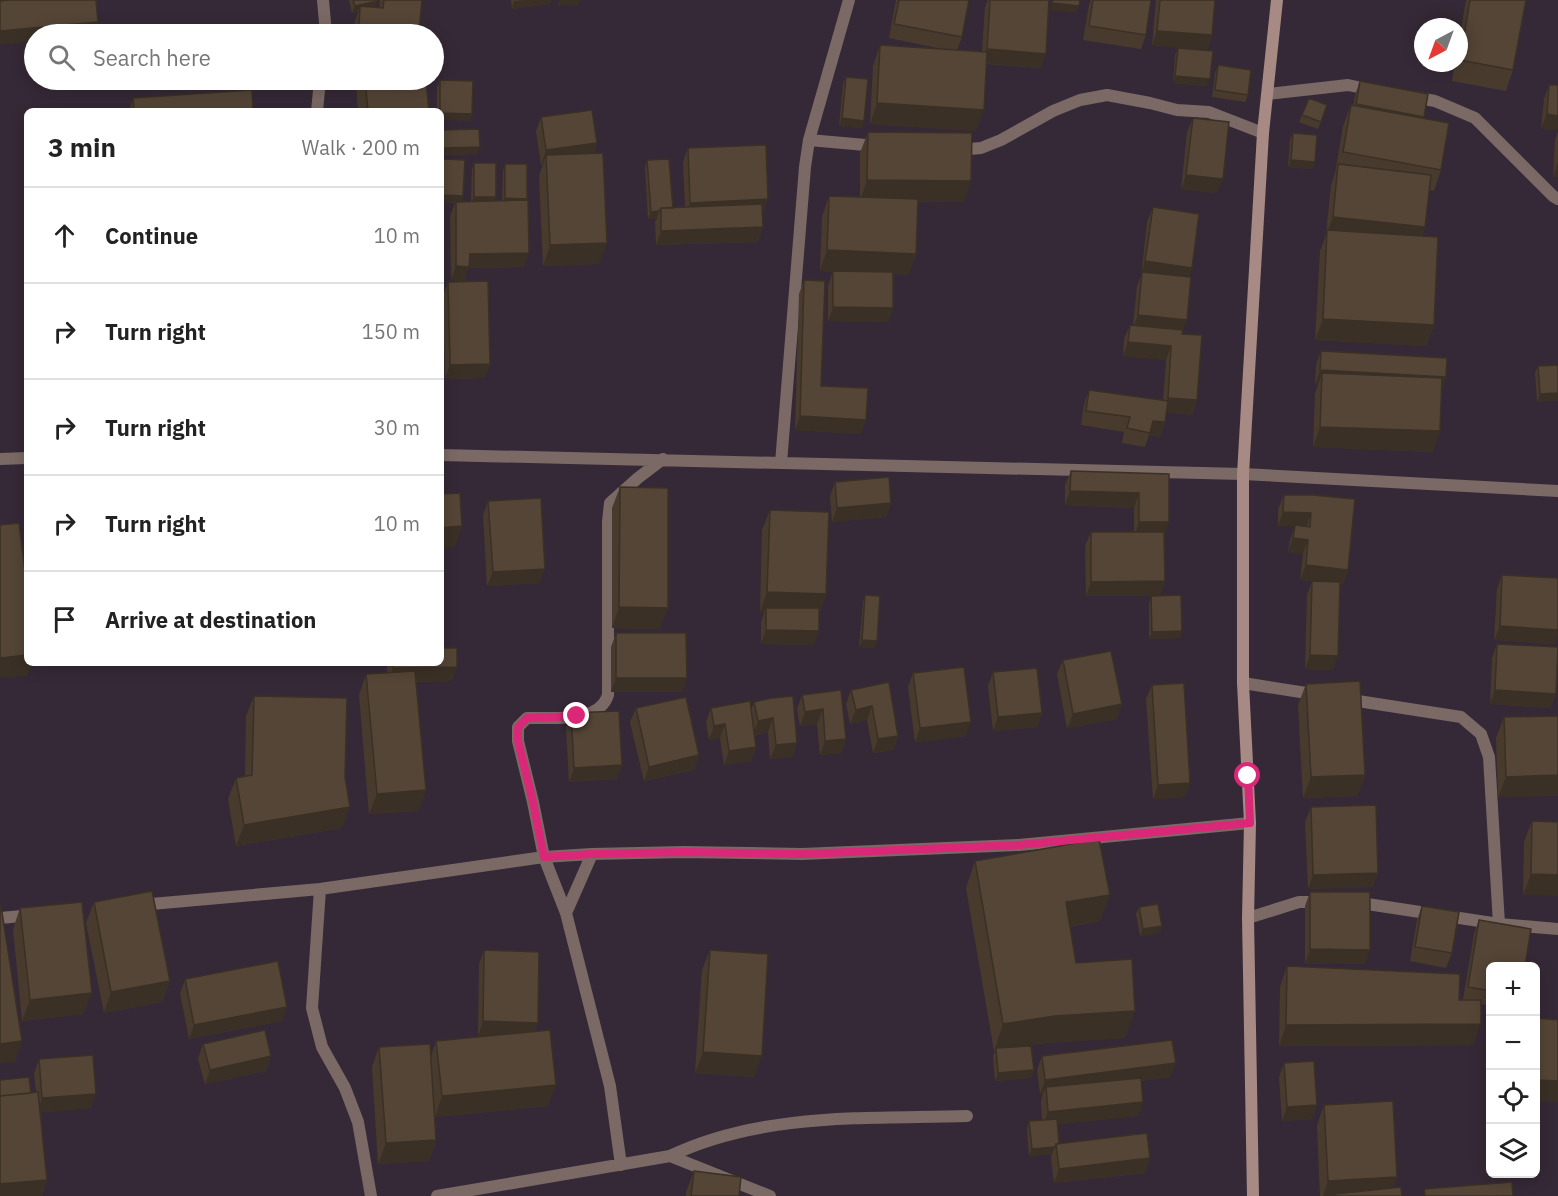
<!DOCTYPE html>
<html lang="en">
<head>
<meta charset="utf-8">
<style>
  body { margin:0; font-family:"IBM Plex Sans",sans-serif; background:#f2f2f2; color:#222 }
  .controls { position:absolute; right:18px; bottom:18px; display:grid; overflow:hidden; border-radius:9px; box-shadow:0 3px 15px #0003 }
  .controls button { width:54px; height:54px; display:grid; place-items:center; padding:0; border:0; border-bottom:2px solid #e0e0e0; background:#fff; color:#222; font:30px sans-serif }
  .compass { position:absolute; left:1414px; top:18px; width:54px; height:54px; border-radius:50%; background:#fff; box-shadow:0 3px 15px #0003; rotate:221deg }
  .stop { position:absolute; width:18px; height:18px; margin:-14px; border:4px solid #db2777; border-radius:50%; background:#fff }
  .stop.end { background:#db2777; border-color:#fff; box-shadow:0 2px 6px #0008 }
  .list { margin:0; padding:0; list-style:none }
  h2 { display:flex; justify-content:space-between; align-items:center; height:78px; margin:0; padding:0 24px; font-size:26px }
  h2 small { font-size:20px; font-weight:400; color:#767676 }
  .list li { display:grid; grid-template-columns:39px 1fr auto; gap:18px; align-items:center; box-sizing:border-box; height:96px; padding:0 24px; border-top:2px solid #e0e0e0 }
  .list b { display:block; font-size:22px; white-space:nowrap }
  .list em { font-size:20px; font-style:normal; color:#767676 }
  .icon { flex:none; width:33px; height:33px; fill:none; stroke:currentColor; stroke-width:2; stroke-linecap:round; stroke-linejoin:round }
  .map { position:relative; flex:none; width:1558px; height:1196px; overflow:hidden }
  .search { position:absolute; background:#fff; box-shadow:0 3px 15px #0003; left:24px; top:24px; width:420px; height:66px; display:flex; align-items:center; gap:15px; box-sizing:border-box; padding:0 21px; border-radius:33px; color:#767676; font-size:22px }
  .panel { position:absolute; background:#fff; box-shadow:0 3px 15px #0003; left:24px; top:108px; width:420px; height:558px; border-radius:9px }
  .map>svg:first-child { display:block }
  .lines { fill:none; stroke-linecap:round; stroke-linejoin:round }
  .street { stroke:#7b6965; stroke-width:12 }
  .secondary { stroke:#a68a83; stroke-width:12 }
  .wall { fill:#483b2e }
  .shaded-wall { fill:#3b3026 }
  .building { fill:#544536; stroke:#3b3026; stroke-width:1.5 }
  .route { stroke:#db2777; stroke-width:8 }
</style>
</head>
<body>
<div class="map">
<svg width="1558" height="1196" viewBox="0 0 1558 1196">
  <rect width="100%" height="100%" fill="#362937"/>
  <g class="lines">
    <path class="street" d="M323 0 326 34
      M1268 94 1348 85 1372 90
      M1413 97 1435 101 1475 118 1553 196 1558 199
      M317 111 320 80
      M809 140 877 146
      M958 150 981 148 1001 140 1053 111 1080 100 1107 95 1150 103 1177 110 1209 112 1263 133
      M441 455 1243 474 1558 491
      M0 459 27 458
      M781 463 805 167 809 140 849 0
      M1243 683 1319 695
      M1345 699 1461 717 1481 734 1489 757 1499 924
      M320 889 312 1008 322 1047 345 1088 358 1122 371 1196
      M1354 902 1499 924 1558 929
      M140 905 320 889 544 857 592 854 684 852 802 854 1019 845 1250 823
      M566 913 592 854
      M0 918 33 915
      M1248 918 1299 902H1322
      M670 1156 770 1196
      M621 1165 610 1086 566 913 544 857 533 802 518 741V727L527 718C552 717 599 724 608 695V522L610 503 638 478 663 459
      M437 1196 670 1156C762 1112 867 1119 967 1116"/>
    <path class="secondary" d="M1253 1196 1248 918 1250 823 1243 683V474L1263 133 1277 0"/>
  </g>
  <path class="wall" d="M349 0H378L375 7 379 8 380 0H422L418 34H354L355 21 358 12 352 13Z
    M511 0H551L550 4 512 9Z
    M896 0H969L962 37 957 50 982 51 985 7 988 0H1049L1041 68 987 64 976 131 870 124 873 66 880 45 942 49 889 38Z
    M1091 0H1149L1146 35 1141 49 1083 40 1089 5Z
    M1156 0H1215L1212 35 1207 50 1152 45Z
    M1466 0H1526L1513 70 1506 91 1452 81 1455 63H1459V41Z
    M1178 48 1207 86 1173 83 1175 55Z
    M1218 65 1248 95 1245 102 1212 97 1215 73Z
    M846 77 864 121 862 128 839 126 843 84Z
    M358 80H426L429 111H358L356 84Z
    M440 80 472 114 470 121 441 111H437V87Z
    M1360 81 1428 94 1423 118 1441 170 1434 191 1429 190 1425 227 1422 236 1434 325 1426 346 1315 340 1320 251 1326 235 1331 185 1335 173 1343 126 1351 105 1353 106 1355 95Z
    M1549 85H1558L1541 129 1544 99Z
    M133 98 253 111H129Z
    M1309 98 1327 105 1318 129 1299 122Z
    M541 117 597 143 594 153 599 264 543 266 539 176 543 164 541 165 536 131Z
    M1193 118 1217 193 1181 189 1187 132Z
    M442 130 477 154 441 155V132Z
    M868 132 964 202H918L916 254 908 275 893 274V308L888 322 828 321V286L833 271 841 272 820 271 822 217 829 196 860 197V153Z
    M1558 132V177H1553L1555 139Z
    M1293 133 1315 162 1312 169 1288 167 1290 140Z
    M688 148 763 214 758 242 656 245 655 222 657 219H648L645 168 647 160 673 208 685 207 683 162Z
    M443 159 463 196 461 202 471 201 472 170 474 163 494 201H502L503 171 505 164 526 200 524 267 468 268 464 281 451 280 450 216 455 203 441 202V163Z
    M1153 207 1192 268 1189 276 1182 334 1197 400 1192 415 1167 412 1165 422 1160 437 1149 435 1145 447 1122 443 1124 432 1081 425 1084 404 1089 390 1163 400 1166 360 1123 356 1124 339 1130 325H1133L1137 286 1141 276 1147 222Z
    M804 280 821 386 861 434 795 430 799 294Z
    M448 282 490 364 485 378 445 379 443 296Z
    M1321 351 1446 377 1442 388 1433 452 1313 447 1315 394 1318 385H1315L1316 365Z
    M1558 365V400L1537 402 1535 373 1538 366Z
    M1071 471 1169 474 1164 534 1165 581 1160 595 1182 631 1180 638 1149 639V603L1151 596H1086L1085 546 1091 532H1134V508L1065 505V485Z
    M835 482 891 503 886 517 832 522 830 496Z
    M620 487 660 629 612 628V508Z
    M1284 495H1313L1348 570 1343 584H1340L1333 670 1305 669 1307 595 1312 581 1300 580 1303 554 1288 552 1290 540 1295 526H1278V509Z
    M488 501 540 583 487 586 483 515Z
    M770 510 826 594 819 614 814 645 761 644V622L764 613 760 612 762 530Z
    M1502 575 1558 578V635L1555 644 1494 640 1497 589Z
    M865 595 877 641 874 648 859 647 863 602Z
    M616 633 687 678 682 692H611V647Z
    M1497 644 1556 694 1550 708 1490 704 1492 658Z
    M1063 660 1117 719 1067 728 1057 674Z
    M387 663H441L452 681 416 682 426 790 418 811 369 814 359 695 366 674 387 673Z
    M993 672 1042 713 1037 727 993 731 988 686Z
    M913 673 966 736 915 742 908 687Z
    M889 682 898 736 893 750 873 753 867 720 850 724 846 704 851 690Z
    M1306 684 1365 775 1357 796 1303 798 1298 705Z
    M1152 685 1190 783 1185 797 1153 799 1146 699Z
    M841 690 846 739 841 753 820 755 817 724 800 726 797 709 802 695Z
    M254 696 342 828 236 846 228 799 236 778 245 776 246 716Z
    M772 698 797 743 792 757 770 759 768 732 755 735 756 747 751 761 724 765 720 738 709 740 706 722 711 708 751 710 754 702Z
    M636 708 699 755 694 770 644 781 630 722Z
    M571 713 617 779 569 782 566 727Z
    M1558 716 1498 797 1496 738 1504 717Z
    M1311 807 1373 887 1308 889 1305 822Z
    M1532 821 1558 822 1523 895 1524 842Z
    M975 861 1100 921 1070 927 1076 963 1125 1038 1045 1043 1018 1047 1034 1070 1031 1078 995 1081 993 1056 995 1051H994L966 888Z
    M1310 892 1365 964H1305V906Z
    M94 902 170 981 162 1002 104 1013 86 923Z
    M1422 906 1452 953 1446 968 1410 961 1417 920Z
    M1139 907 1162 926 1159 933 1140 936 1136 914Z
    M20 908 84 1014 22 1021 13 929Z
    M1479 920 1491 966V1006L1481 1004 1473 1045 1279 1046 1280 987 1287 966 1463 1000 1474 934Z
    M484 950 538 1023 535 1031 548 1106 435 1117 436 1140 429 1161 378 1164 372 1067 379 1047 431 1056 436 1041 488 1036H478L479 964Z
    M710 950 754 1077 695 1073 702 970Z
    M185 979 282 1021 189 1039 180 993Z
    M203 1044 271 1056 266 1071 205 1084 198 1059Z
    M1042 1056 1170 1077 1141 1081 1143 1102 1138 1116 1058 1124 1059 1143 1145 1173 1054 1183 1051 1158 1052 1154 1029 1156 1027 1129 1029 1121 1042 1120 1041 1101 1043 1093 1040 1094 1037 1070Z
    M39 1059 91 1108 41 1112 47 1180 42 1196H0L36 1092 34 1074Z
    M1284 1063 1317 1105 1312 1119 1282 1121 1279 1077Z
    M1324 1105 1393 1188 1402 1196H1320L1317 1125Z
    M694 1171 739 1196H686V1192Z"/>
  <path class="shaded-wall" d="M526 0H551L550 4 512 9 514 1Z
    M559 0H580L578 5 557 6Z
    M378 1 375 8 360 6 358 12 352 13 355 6Z
    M1052 3 1079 6 1076 13 1050 10Z
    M98 22 93 34H34V41L0 45V31Z
    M359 27 419 31 418 34H356Z
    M1157 31 1212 35 1207 50 1152 45Z
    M987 49 1046 54 1041 68 982 63Z
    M1175 76 1210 79 1207 86 1173 83Z
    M877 103 984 110 976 131 870 124Z
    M441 113 472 114 470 121 441 120Z
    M1547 114 1558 116V130L1541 129Z
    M842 118 864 121 862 128 839 126Z
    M597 143 592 158 546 155 543 164 541 165 546 150Z
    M480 147 477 154 441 155 443 148Z
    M1291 160 1315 162 1312 169 1288 167Z
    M1558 162V177H1553Z
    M1186 175 1223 179 1217 193 1181 189Z
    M867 180 971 181 964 202 860 201Z
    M441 195 463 196 461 203 441 202Z
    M474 197H496L493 205 471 204Z
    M505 198 527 199 524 206H502Z
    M768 199 763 214 685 217 690 203Z
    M659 211 657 219H648L651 212Z
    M1333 217 1425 227 1418 248 1327 233Z
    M763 227 758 242 656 245 661 231Z
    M607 243 599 264 543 266 550 245Z
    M827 250 916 254 908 275 820 271Z
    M529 253 524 267 468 268 464 281 451 280 456 266 470 254Z
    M1145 261 1192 268 1186 282 1142 272 1140 276Z
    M833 307 893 308 888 322 828 321Z
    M1138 315 1187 320 1182 334 1133 329Z
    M1323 319 1434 325 1426 346 1315 340Z
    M1128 342 1171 346 1166 360 1123 356Z
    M490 364 485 378 445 379 450 365Z
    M1320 370 1446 377 1441 392 1322 373 1318 385H1315Z
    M1558 393V400L1537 402 1540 394Z
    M1168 398 1197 400 1192 415 1162 412Z
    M800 416 866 420 861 434 795 430Z
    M1153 421 1165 422 1160 437 1149 435Z
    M1320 427 1440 431 1433 452 1313 447Z
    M1070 491 1139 493 1134 508 1065 505Z
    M891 503 886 517 832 522 837 508Z
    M1283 512 1311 513 1306 527 1278 526Z
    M1139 522H1169L1164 536H1134Z
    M462 526 455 547 441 548V528Z
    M1293 538 1308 540 1303 554 1288 552Z
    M1306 565 1348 570 1343 584 1300 580Z
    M545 569 540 583 487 586 493 572Z
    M1165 581 1160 596H1086L1091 582Z
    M767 592 826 594 819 615 766 608 764 613 760 612Z
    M619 607 668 608 660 629 612 628Z
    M1500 626 1558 630V635L1555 644 1494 640Z
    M766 630 819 631 814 645 761 644Z
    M1182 631 1180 638 1149 639 1152 632Z
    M862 640 877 641 874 648 859 647Z
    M27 655V663H32L27 676 0 678V658Z
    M1310 655 1338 656 1333 670 1305 669Z
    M457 667 452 681 388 682 393 668Z
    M616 678H687L682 692H611Z
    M1495 690 1556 694 1550 708 1490 704Z
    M1122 704 1117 719 1067 728 1073 714Z
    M872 706 867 720 850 724 856 710Z
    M823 709 817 724 800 726 805 712Z
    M1042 713 1037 727 993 731 998 717Z
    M773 718 768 732 753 735 758 721Z
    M971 722 966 736 915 742 920 728Z
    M725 724 720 738 709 740 714 726Z
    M898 736 893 750 873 753 878 739Z
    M846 739 841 753 820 755 825 741Z
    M797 743 792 757 770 759 776 745Z
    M756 747 751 761 724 765 729 751Z
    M699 755 694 770 644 781 649 767Z
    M622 765 617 779 569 782 574 768Z
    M1365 775 1357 796 1303 798 1311 777Z
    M1558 775V796L1498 797 1506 777Z
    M1190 783 1185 797 1153 799 1158 785Z
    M426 790 418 811 369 814 377 794Z
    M350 807 342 828 236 846 244 825Z
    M1378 873 1373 887 1308 889 1313 875Z
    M1531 874 1558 875V896L1523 895Z
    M1110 895 1100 921 1056 929 1066 902Z
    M1162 926 1159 933 1140 936 1143 929Z
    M1310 949 1370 950 1365 964H1305Z
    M170 981 162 1002 104 1013 111 992Z
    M92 993 84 1014 22 1021 30 1000Z
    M287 1007 282 1021 189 1039 194 1025Z
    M1135 1011 1125 1038 1045 1043 996 1050V1048L994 1051 1003 1024 1055 1016Z
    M483 1021 538 1023 533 1037 478 1036Z
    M1481 1024 1473 1045 1279 1046 1286 1025Z
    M22 1041 15 1062 0 1064V1044Z
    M703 1052 762 1056 754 1077 695 1073Z
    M271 1056 266 1071 205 1084 210 1070Z
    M1176 1063 1170 1077 1046 1093V1087L1043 1093 1040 1094 1045 1080Z
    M1034 1070 1031 1078 995 1081 998 1073Z
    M1536 1080 1558 1081V1102L1536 1101Z
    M556 1085 548 1106 435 1117 442 1096Z
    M96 1094 91 1108 37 1113 42 1098Z
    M1143 1102 1138 1116 1043 1126 1048 1112Z
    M1317 1105 1312 1119 1282 1121 1287 1107Z
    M436 1140 429 1161 378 1164 386 1143Z
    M1055 1147 1052 1154 1029 1156 1032 1149Z
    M1150 1158 1145 1173 1054 1183 1059 1169Z
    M1397 1177 1390 1196 1335 1194V1196H1323L1328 1181Z
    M47 1180 42 1196H0V1184Z"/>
  <path class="building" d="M8 0H96L98 22 0 31V1Z
    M353 0H378V1L355 6Z
    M384 0H422L419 31 359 27 360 6 383 8Z
    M899 0H969L962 37 894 24Z
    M990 0H1049L1046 54 987 49Z
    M1053 0H1080L1079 6 1052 3Z
    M1093 0H1151L1146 35 1089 26Z
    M1160 0H1215L1212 35 1157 31Z
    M1470 0H1526L1513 70 1460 60Z
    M880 45 987 52 984 110 877 103Z
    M1178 48 1213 51 1210 79 1175 76Z
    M1218 65 1251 70 1248 95 1215 90Z
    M846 77 868 79 864 121 842 118Z
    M365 80H426L429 111H368Z
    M440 80 473 81 472 114 441 113V111H440Z
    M1360 81 1428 94 1424 117 1356 104Z
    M1549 85H1558V116L1547 114Z
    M252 90 253 111H134L133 98Z
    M1309 98 1327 105 1321 122 1302 115Z
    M1351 105 1449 123 1441 170 1343 152Z
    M592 110 597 143 546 150 541 117Z
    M1193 118 1229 122 1223 179 1186 175Z
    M479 129 480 147 443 148 442 130Z
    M868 132 972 133 971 181 867 180Z
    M1293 133 1317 135 1315 162 1291 160Z
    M766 145 768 199 690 203 688 148Z
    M603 153 607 243 550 245 546 155Z
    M443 159 465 160 463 196 441 195Z
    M669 159 673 208H661L659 211 651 212 647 160Z
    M474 163H496V197H474Z
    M505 164H527V199L505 198Z
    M1338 164 1431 175 1425 227 1333 217Z
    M829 196 918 199 916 254 827 250Z
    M528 200 529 253 470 254 469 267 456 266V202Z
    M762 204 763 227 661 231V208Z
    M1153 207 1199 214 1192 268 1145 261Z
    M1327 230 1438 237 1434 325 1323 319Z
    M833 271 893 272V308L833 307Z
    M1142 272 1191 277 1187 320 1138 315Z
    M804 280 825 281 821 386 868 388 866 420 800 416Z
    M488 281 490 364 450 365 448 282Z
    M1130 325 1183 330 1182 334 1202 335 1197 400 1168 398 1171 346 1128 342Z
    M441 337 443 354H441Z
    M1321 351 1447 358 1446 377 1320 370Z
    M1558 365V393L1540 394 1538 366Z
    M1322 373 1442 378 1440 431 1320 427Z
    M1089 390 1168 401 1165 422 1153 421 1150 433 1127 428 1130 417 1086 411Z
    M1071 471 1169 474V522H1139V493L1070 491Z
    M889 477 891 503 837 508 835 482Z
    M620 487 668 488V608L619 607Z
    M460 493 462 526 441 528V494Z
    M1284 495H1313L1355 499 1348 570 1306 565 1308 540 1293 538 1295 525 1310 527 1311 513 1283 512Z
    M541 498 545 569 493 572 488 501Z
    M770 510 829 512 826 594 767 592Z
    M19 523 27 588V655L0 658V525Z
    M1091 532H1164L1165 581 1091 582Z
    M1502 575 1558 578V630L1500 626Z
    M1312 581 1340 582 1338 656 1310 655Z
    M865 595 880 596 877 641 862 640Z
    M1181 595 1182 631 1152 632 1151 596Z
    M766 608H819V631L766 630Z
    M616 633H686L687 678H616Z
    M1497 644 1558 647 1556 694 1495 690Z
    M441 648H457V667L393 668V663H441Z
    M1111 651 1122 704 1073 714 1063 660Z
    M964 667 971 722 920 728 913 673Z
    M1037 668 1042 713 998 717 993 672Z
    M415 671 426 790 377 794 366 674Z
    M1360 681 1365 775 1311 777 1306 684Z
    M889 682 898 736 878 739 872 706 856 710 851 690Z
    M1184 683 1190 783 1158 785 1152 685Z
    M841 690 846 739 825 741 823 709 805 712 802 695Z
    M254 696 347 698 345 777 350 807 244 825 236 778 252 775Z
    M793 696 797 743 776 745 773 718 758 721 754 702 772 698Z
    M686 697 699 755 649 767 636 708Z
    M750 701 756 747 729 751 725 724 714 726 711 708Z
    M619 711 622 765 574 768 571 713Z
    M1558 716V775L1506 777 1504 717Z
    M1376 805 1378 873 1313 875 1311 807Z
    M1532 821 1558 822V875L1531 874Z
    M1099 839 1110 895 1066 902 1076 963 1132 959 1135 1011 1055 1016 1003 1024 975 861Z
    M152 891 170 981 111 992 94 902Z
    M1310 892H1370V950L1310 949Z
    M82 902 92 993 30 1000 20 908Z
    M1158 904 1162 926 1143 929 1139 907Z
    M0 906H1L22 1041 0 1044Z
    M1422 906 1459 912 1452 953 1415 947Z
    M1479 920 1531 929 1525 966H1491V991L1468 987Z
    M484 950 539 952 538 1023 483 1021Z
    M710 950 768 954 762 1056 703 1052Z
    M278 961 287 1007 194 1025 185 979Z
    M1287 966 1460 974 1459 1000H1481V1024L1286 1025Z
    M1536 1018 1558 1020V1081L1536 1080Z
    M265 1030 271 1056 210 1070 203 1044Z
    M550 1030 556 1085 442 1096 436 1041Z
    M1172 1040 1176 1063 1045 1080 1042 1056Z
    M430 1044 436 1140 386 1143 379 1047Z
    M1031 1046 1034 1070 998 1073 996 1048Z
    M93 1055 96 1094 42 1098 39 1059Z
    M1314 1061 1317 1105 1287 1107 1284 1063Z
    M29 1077 31 1093 0 1096V1080Z
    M1141 1078 1143 1102 1048 1112 1046 1087Z
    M38 1092 47 1180 0 1184V1096Z
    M1393 1101 1397 1177 1328 1181 1324 1105Z
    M1057 1119 1059 1143 1056 1144 1055 1147 1032 1149 1029 1121Z
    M1147 1133 1150 1158 1059 1169 1056 1144Z
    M694 1171 741 1177 739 1196H691Z
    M1512 1182 1513 1196H1425L1424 1189Z
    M1401 1187 1402 1196H1336L1335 1194Z"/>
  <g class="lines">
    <path class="route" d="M577 716 527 718 518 727V741L533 802 544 857 592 854 684 852 802 854 1018 845 1250 823 1248 776"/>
  </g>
</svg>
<div class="controls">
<button>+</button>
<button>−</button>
<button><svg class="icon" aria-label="locate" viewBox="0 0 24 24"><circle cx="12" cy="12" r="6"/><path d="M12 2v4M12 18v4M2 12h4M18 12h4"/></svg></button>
<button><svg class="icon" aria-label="layers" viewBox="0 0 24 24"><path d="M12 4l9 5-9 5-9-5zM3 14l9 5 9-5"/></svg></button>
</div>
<svg class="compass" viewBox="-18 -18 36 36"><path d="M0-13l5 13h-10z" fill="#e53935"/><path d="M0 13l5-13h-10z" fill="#767676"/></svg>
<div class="stop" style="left:1248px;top:776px"></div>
<div class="stop end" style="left:577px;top:716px"></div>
<div class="search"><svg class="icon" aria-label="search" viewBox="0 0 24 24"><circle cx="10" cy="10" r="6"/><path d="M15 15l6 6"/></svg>Search here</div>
<section class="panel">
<h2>3 min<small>Walk · 200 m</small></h2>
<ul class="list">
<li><svg class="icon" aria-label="ahead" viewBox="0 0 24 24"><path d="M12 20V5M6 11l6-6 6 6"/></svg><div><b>Continue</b></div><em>10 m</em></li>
<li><svg class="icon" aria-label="right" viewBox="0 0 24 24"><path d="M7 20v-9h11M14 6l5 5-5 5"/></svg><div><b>Turn right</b></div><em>150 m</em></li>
<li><svg class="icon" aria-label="right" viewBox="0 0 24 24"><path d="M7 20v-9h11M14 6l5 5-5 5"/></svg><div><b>Turn right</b></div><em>30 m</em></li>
<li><svg class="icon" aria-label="right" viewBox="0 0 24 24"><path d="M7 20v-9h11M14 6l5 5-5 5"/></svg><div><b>Turn right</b></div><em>10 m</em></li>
<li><svg class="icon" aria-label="arrive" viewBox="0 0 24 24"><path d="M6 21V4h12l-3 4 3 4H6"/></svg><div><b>Arrive at destination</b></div></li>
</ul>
</section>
</div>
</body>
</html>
